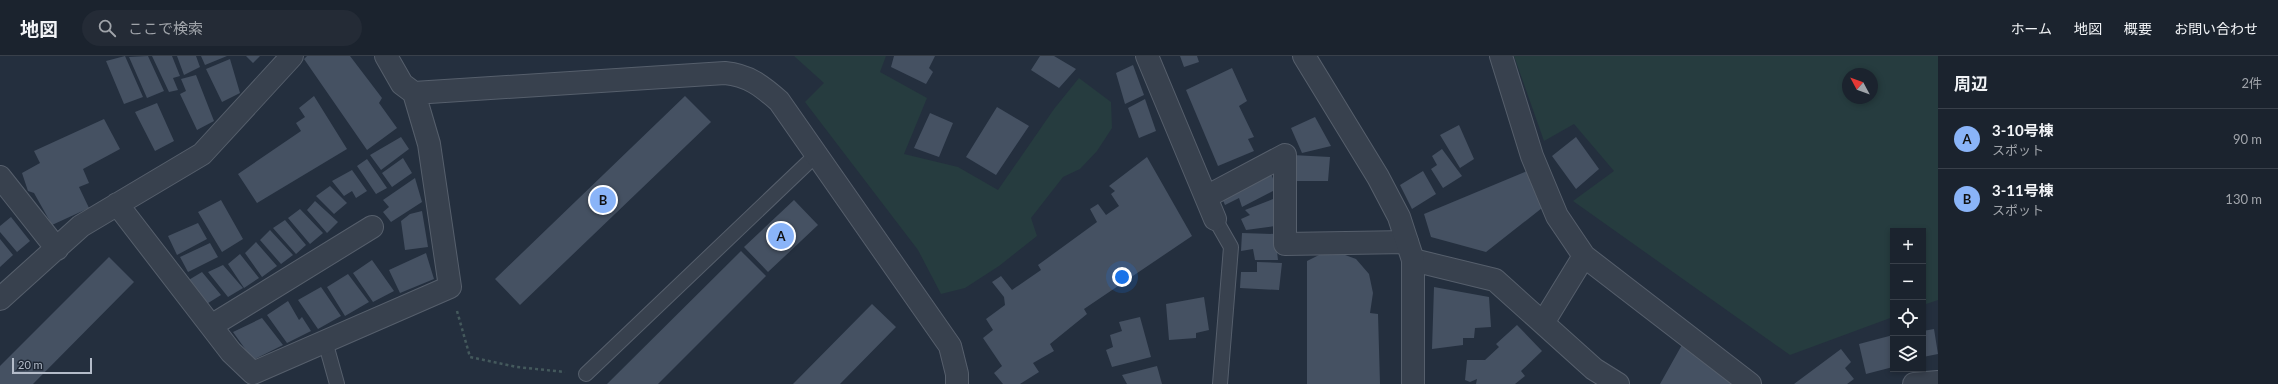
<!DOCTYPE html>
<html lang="ja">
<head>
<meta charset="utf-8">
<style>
  body { margin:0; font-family:Lato,"Noto Sans JP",sans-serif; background:#242b36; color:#f1f3f6 }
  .controls { position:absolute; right:12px; bottom:12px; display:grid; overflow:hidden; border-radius:0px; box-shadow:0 2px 6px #0003 }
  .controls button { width:36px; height:36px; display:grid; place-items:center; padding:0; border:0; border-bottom:1px solid #39404a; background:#1b232e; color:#f1f3f6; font:20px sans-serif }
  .compass { position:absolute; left:1842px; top:12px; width:36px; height:36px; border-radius:50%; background:#1b232e; box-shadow:0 2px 6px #0003; rotate:311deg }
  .scale { position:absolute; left:12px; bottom:10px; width:80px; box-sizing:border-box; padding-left:4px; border:2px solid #b4bcc9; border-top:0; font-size:11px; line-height:14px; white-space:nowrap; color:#b4bcc9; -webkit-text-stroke:3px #1d2633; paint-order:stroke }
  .you { position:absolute; left:1122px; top:221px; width:14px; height:14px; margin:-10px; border:3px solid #fff; border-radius:50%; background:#1a73e8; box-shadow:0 0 0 6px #1a73e833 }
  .badge { display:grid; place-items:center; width:26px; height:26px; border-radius:50%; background:#8ab4f8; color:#111; font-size:13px; font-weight:700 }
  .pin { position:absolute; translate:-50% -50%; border:2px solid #fff; box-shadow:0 1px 4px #0006 }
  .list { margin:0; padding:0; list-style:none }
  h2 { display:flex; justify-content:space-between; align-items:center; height:52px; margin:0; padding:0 16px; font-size:17px }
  h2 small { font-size:13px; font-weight:400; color:#a0a4aa }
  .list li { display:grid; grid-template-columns:26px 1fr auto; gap:12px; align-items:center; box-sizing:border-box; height:60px; padding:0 16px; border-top:1px solid #39404a }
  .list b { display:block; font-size:15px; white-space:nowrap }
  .list p { margin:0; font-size:13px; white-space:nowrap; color:#a0a4aa }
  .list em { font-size:13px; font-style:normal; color:#a0a4aa }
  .icon { flex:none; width:22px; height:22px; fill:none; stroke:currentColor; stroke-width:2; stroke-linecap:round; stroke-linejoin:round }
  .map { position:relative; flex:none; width:1938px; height:328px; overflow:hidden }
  header { display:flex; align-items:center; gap:24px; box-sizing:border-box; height:56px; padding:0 20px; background:#1b232e; border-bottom:1px solid #39404a }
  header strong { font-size:19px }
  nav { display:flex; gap:22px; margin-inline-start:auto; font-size:14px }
  .search { width:280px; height:36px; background:#242b36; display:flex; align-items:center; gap:10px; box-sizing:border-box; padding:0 14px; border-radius:22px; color:#a0a4aa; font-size:15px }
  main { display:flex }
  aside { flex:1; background:#1b232e }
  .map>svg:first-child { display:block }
  .green { fill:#263c3f; fill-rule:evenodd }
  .building { fill:#455162 }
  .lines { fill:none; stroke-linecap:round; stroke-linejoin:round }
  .service-casing { stroke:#565f6c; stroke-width:16 }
  .minor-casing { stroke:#565f6c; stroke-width:24 }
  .tertiary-casing { stroke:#565f6c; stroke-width:24 }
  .path { stroke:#44595c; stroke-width:2.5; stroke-dasharray:3 3; stroke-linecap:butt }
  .service { stroke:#38414e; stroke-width:14 }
  .minor { stroke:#38414e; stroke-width:22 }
  .tertiary { stroke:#38414e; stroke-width:22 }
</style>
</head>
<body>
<header>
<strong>地図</strong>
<div class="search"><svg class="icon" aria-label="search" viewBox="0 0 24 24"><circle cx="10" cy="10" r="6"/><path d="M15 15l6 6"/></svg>ここで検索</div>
<nav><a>ホーム</a><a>地図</a><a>概要</a><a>お問い合わせ</a></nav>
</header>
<main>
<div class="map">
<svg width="1938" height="328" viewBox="0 0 1938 328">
  <rect width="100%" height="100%" fill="#242f3e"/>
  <path class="green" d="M794 0H886L880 16 927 42 904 98 958 111 998 134 1054 53 1079 22 1111 46 1112 72 1097 95 1080 113 1063 121 1031 162 1037 180 999 210 965 232 941 238 918 194 805 46 824 27Z
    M1514 0H1938V244L1923 249V175H1893V261L1790 299 1573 145 1614 115 1574 68 1544 85ZM1848 18H1872V42H1848Z"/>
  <path class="building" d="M125 0 143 41 124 48 106 5Z
    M148 0 164 35 147 42 129 1Z
    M152 0H172L180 20 173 22 178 34 169 36Z
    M177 0H196L200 11 184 19Z
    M201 0H227L205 9Z
    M246 0H260L253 7Z
    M307 0H350L382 42 379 47 397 72 367 94 304 3Z
    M894 0H935L929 12 933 16 926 28 891 11Z
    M1040 0H1054L1076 13 1059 32 1031 14Z
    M1180 0H1197L1199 6 1184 11Z
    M230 3 240 37 222 46 206 13Z
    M1133 9 1144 39 1125 48 1116 17Z
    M1232 12 1247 45 1239 50 1254 81 1248 83 1254 95 1218 110 1186 34Z
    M196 19 214 65 197 74 180 38 186 35 181 23Z
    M314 40 347 93 257 147 238 118 301 75 296 67 305 61 299 52Z
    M685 40 711 66 520 249 495 223Z
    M1145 43 1156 75 1139 82 1128 52Z
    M157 47 174 85 155 95 135 56Z
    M997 51 1029 70 996 119 966 101Z
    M930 57 953 67 939 101 914 92Z
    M1315 61 1331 90 1302 97 1291 72Z
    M104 63 120 93 83 113 89 127 79 131 89 152 52 169 34 137 28 135 22 117 40 107 34 95Z
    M1459 69 1474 103 1460 112 1440 79Z
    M401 81 409 93 381 114 370 99Z
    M1576 81 1599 113 1576 133 1552 100Z
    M1442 93 1462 120 1443 132 1431 113 1437 109 1432 100Z
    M1292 99 1330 101 1328 125H1293Z
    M1147 101 1192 180 1084 253 1087 258 1050 288 1054 295 1033 307 1039 316 1020 328H1003L994 317 1002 310 983 282 993 274 986 263 1005 249 1004 241 992 226 1001 220 1012 234 1041 214 1038 209 1097 166 1090 153 1098 148 1106 159 1119 150 1111 138 1115 135 1109 130Z
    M403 102 412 117 392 131 382 117Z
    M367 103 387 132 376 138 357 110Z
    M352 114 367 135 356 142 352 135 344 140 332 125Z
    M1270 115 1277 133 1242 151 1239 142 1225 149 1221 140Z
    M1423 115 1436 138 1412 153 1400 129Z
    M1527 115 1542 152 1486 196 1431 181 1424 158Z
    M415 122 422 146 391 166 383 156 389 151 383 144Z
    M330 130 347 147 334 158 316 140Z
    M1273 143 1275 170 1246 174 1241 163 1250 159 1245 154Z
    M221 144 243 183 222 196 198 156Z
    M794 144 818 169 768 216 744 191Z
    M315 145 338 166 327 177 307 154Z
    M300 153 323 177 310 188 288 162Z
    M422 155 428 191 405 194 401 165 410 158Z
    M11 161 30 185 17 196 0 176V170Z
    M285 164 306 189 296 198 273 172Z
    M198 167 207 183 177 199 168 180Z
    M270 174 293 199 281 208 260 184Z
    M1242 177 1275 178 1278 204H1255L1253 193 1241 195Z
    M0 183 13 199 0 211Z
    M256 186 277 210 262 221 245 197Z
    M210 187 218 201 188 216 180 201Z
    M741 195 766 220 658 328H607Z
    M1337 196 1356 203 1369 218 1373 237 1370 257 1378 258 1380 328H1307V205L1323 197Z
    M426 197 434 223 400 237 389 214Z
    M240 198 259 222 244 232 228 208Z
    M109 201 134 226 33 328H0V310Z
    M372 204 394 235 373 246 353 217Z
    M1257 206 1282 207 1279 234 1240 232 1241 216H1257Z
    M223 209 243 232 228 241 208 216Z
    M202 216 221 239 205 249 187 225Z
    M348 218 369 246 345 260 327 231Z
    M321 231 341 260 318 273 298 244Z
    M1434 231 1489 241 1491 271 1475 272 1474 282H1463V289L1432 293Z
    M1204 241 1209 274 1196 277V282L1169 284 1166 248Z
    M288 245 299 264 302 261 311 275 287 287 267 259Z
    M872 248 896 271 840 328H793Z
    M1140 261 1151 301 1112 311 1106 294 1113 291 1110 279 1122 275 1119 266Z
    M262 262 283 289 253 304 233 276Z
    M1517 269 1542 295 1521 315 1525 320 1515 328H1476L1477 323 1470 326 1465 324 1467 304H1485L1499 291 1496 288Z
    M1934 273 1938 298 1923 301V275Z
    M1893 279V311L1866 318 1859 288Z
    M1683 287 1735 328H1660Z
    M1841 293 1851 306 1845 312 1854 323 1847 328H1794Z
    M1157 310 1162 328H1127L1122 319Z"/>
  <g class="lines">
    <g class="service-casing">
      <path id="service" d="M1215 163 1231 191 1220 328
        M325 285 337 328
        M586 318 816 99"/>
    </g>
    <g class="minor-casing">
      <path id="minor" d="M386 0 402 28 414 37 725 17C748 19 762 30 779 45L950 290 957 318V328
        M1147 0 1215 163
        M1501 0 1532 100 1557 160 1584 200 1750 328
        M0 121 57 193
        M1206 141 1285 99V188L1407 186
        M117 148 231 296 253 317 450 231 429 88 414 37
        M1413 204 1495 224 1594 313 1618 328
        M0 243 81 170 202 98 292 0
        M1543 267 1584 200
        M211 270 372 171
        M1914 328 1938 326"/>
    </g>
    <g class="tertiary-casing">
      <path id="tertiary" d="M1304 0 1378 121 1399 161 1413 204V328"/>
    </g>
    <path class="path" d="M457 255 470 301 517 311 565 316"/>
    <use href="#service" class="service"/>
    <use href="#minor" class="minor"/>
    <use href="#tertiary" class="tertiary"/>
  </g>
</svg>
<div class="controls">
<button>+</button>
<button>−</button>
<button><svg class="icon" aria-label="locate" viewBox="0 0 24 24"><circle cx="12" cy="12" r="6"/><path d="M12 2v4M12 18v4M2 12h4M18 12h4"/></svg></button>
<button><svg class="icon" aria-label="layers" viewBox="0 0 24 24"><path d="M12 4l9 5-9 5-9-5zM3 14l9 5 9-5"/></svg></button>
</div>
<svg class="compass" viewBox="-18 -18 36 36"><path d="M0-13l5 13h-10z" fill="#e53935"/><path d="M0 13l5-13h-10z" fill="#a0a4aa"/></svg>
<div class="scale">20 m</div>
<div class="you"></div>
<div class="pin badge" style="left:781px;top:180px">A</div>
<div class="pin badge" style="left:603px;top:144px">B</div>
</div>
<aside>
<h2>周辺<small>2件</small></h2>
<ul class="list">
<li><span class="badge">A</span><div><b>3-10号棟</b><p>スポット</p></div><em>90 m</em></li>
<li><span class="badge">B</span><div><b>3-11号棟</b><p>スポット</p></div><em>130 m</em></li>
</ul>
</aside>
</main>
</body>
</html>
